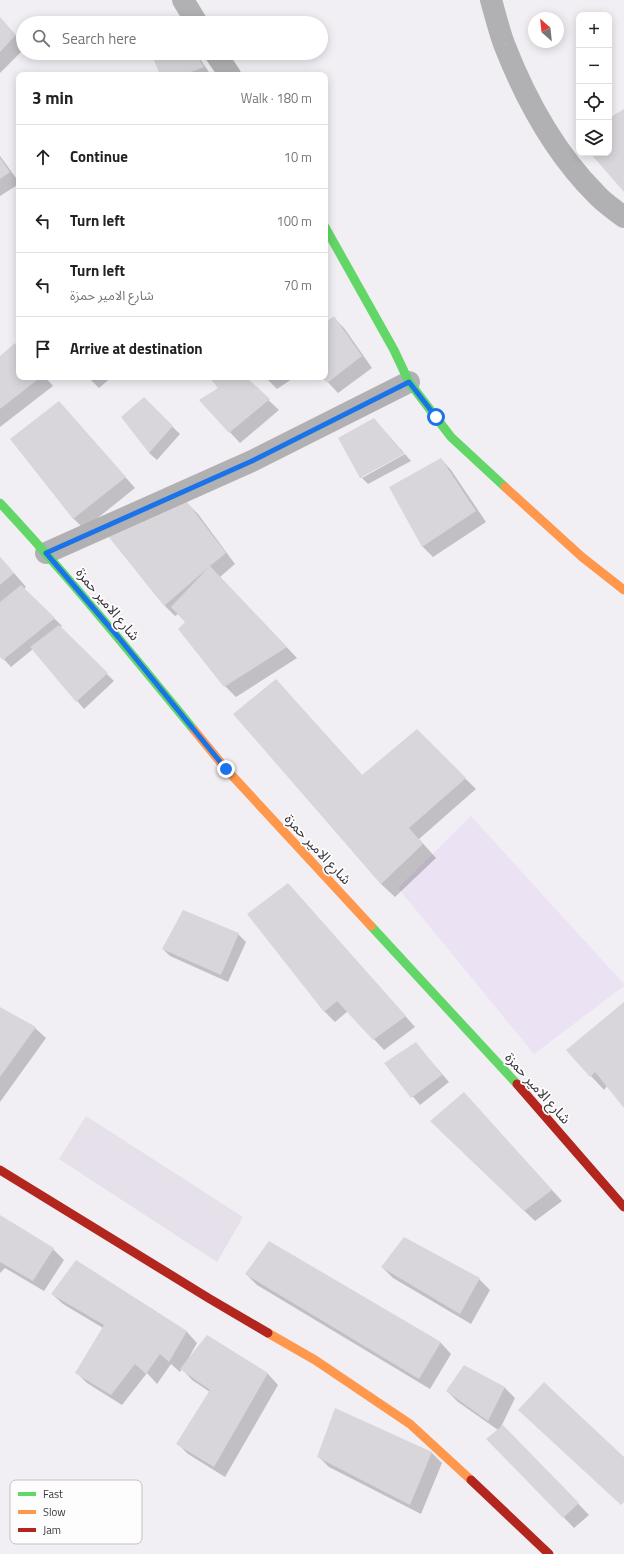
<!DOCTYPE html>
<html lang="en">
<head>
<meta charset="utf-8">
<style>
  body { margin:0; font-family:"Titillium Web","Noto Sans Arabic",sans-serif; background:#f2f2f2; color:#222 }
  .controls { position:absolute; right:12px; top:12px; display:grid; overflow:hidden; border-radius:8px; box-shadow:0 2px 10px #0003 }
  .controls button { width:36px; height:36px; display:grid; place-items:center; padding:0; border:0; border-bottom:1px solid #e0e0e0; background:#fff; color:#222; font:20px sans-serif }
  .compass { position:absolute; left:528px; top:12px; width:36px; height:36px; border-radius:50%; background:#fff; box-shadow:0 2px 10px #0003; rotate:333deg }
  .stop { position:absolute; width:12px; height:12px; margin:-9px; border:3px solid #1a73e8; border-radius:50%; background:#fff }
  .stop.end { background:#1a73e8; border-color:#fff; box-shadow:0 1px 4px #0008 }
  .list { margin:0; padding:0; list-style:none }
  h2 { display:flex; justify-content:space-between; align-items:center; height:52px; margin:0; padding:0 16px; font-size:17px }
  h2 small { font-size:13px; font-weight:400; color:#767676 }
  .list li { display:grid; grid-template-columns:26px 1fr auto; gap:12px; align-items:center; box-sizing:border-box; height:64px; padding:0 16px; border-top:1px solid #e0e0e0 }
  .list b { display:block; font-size:15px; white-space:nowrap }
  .list p { margin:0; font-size:13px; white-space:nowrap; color:#767676 }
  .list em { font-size:13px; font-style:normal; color:#767676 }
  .icon { flex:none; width:22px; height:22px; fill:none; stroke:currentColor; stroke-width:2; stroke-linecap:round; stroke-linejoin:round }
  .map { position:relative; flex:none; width:624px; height:1554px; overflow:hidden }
  .search { position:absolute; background:#fff; box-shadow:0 2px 10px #0003; left:16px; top:16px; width:312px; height:44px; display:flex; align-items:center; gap:10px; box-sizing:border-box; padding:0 14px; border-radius:22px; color:#767676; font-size:15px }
  .panel { position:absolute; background:#fff; box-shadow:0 2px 10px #0003; left:16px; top:72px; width:312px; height:308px; border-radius:8px }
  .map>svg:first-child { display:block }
  .built { fill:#e5e0ea }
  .green { fill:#ebe2f3 }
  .shadow { fill:#0003 }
  .building { fill:#d8d6da }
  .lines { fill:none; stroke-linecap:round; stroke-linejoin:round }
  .street { stroke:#b1b1b3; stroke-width:22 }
  .fast { stroke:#63d668; stroke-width:9 }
  .slow { stroke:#ff974d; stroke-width:9 }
  .jam { stroke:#b3261e; stroke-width:9 }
  .route { stroke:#1a73e8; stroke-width:5 }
  .labels { text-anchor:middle; stroke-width:3.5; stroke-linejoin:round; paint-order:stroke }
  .street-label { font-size:14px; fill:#383639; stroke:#fefdfe }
  .key { fill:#fefdfe; stroke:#c3c1c3; stroke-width:1 }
  .key-label { font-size:11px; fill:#383639 }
</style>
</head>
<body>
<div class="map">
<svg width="624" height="1554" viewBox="0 0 624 1554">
  <rect width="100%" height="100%" fill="#f2eff4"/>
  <path class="built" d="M86 1116 243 1217 217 1262 59 1159Z"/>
  <path class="green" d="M471 816 624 984V986L534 1054 398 888Z"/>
  <path class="shadow" d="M0 18 23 43V50L0 73Z
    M152 53H196L211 75H161Z
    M0 156 19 182V184L0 196Z
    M334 318 344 328 372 368 338 393 323 377H325V324Z
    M19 349V377H45L53 386 0 427V357Z
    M88 377H112L99 388Z
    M211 377H244L279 410 240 443 200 400 219 388Z
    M265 377H295L277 389Z
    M144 399 180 434 157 460 149 453Z
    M59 402 135 488 84 529 73 518Z
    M374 419 404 453 362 476V478L405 454 411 461 368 484 361 477Z
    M441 459 451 470 486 522 433 557 423 547 391 487Z
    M187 503 198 514 235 564 220 577 297 658 236 697 225 686 186 622 178 614 175 616 165 606 109 536Z
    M0 557 26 587 24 589 62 626 60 628 114 681 84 709 33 649 11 667 0 655Z
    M276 680 363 776 417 731 476 789 419 839 436 858 395 897 381 884 234 714Z
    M288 884 415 1027 384 1050 348 1011 335 1022 324 1011Z
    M238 934 246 942 228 982 170 956 163 949Z
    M624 1003V1107L607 1086 604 1090 568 1051Z
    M0 1009 35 1028 46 1038 0 1102Z
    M416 1044 449 1082 420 1105 385 1063Z
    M464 1093 562 1201 535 1221 442 1132Z
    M0 1216 53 1249 64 1260 44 1291 5 1268 0 1273Z
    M269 1243 441 1343 451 1354 430 1389 257 1285 246 1274Z
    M77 1262 187 1332 197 1343 187 1361 207 1337 268 1374 278 1385 225 1477 188 1454 178 1444 210 1392 192 1380 182 1369 180 1372 171 1364 157 1384 147 1373 122 1405 87 1383 77 1373 103 1328 63 1304 52 1294Z
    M382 1267 479 1279 490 1290 471 1324 393 1278Z
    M464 1367 505 1388 515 1398 500 1429 514 1437 589 1515 574 1528 488 1439 498 1430 458 1402 447 1391Z
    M431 1452 442 1463 421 1514 329 1467 319 1457Z"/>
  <path class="building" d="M0 17 16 35 0 52Z
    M151 53H194L204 67 184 75H160Z
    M624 109V192L590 153H609V118Z
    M0 158 10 172 0 179Z
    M334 316 362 356 327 383 322 377H325V323Z
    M15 343 19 348V377H41L0 409V356Z
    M209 377H246L270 399 229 433 199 400 218 388Z
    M144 397 173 426 149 453 121 417Z
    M59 401 126 477 73 519 10 439Z
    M374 418 404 454 360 478 338 438Z
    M441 458 476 511 422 547 389 487Z
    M187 502 226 553 210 566 287 647 224 687 178 629 185 622 171 607 209 567 164 606 108 536Z
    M0 557 14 573 0 585Z
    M21 585 55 618 3 660 0 657V602Z
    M59 625 108 673 76 702 30 647Z
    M276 679 362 775 417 729 466 778 409 828 423 844 381 884 233 714Z
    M288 883 406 1016 373 1040 337 1001 324 1012 247 914Z
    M183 910 239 933 221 975 162 949Z
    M624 1002V1108L595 1072 590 1077 566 1050Z
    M0 1007 36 1027 0 1077Z
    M416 1042 442 1075 411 1098 384 1063Z
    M464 1092 552 1190 524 1211 430 1121Z
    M0 1215 54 1248 33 1281 0 1262Z
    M404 1237 480 1278 460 1314 381 1267Z
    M269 1241 441 1342 419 1379 245 1274Z
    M76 1260 187 1331 169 1362 160 1354 146 1374 135 1364 111 1395 75 1373 104 1325 51 1294Z
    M207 1335 268 1373 214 1467 176 1444 210 1390 180 1369Z
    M464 1365 505 1387 488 1421 446 1391Z
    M544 1382 624 1457V1502L621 1505 518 1410Z
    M335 1408 432 1452 410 1505 317 1457Z
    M503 1425 579 1503 563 1518 486 1439Z"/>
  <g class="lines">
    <path class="street" d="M183 0 197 23
      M491 0C495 14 499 30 504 44 525 98 555 153 596 194 604 203 615 210 624 217
      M215 53 230 75
      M46 553 252 461 409 382"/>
    <path class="fast" d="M325 227 394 350 409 382 451 437 505 487
      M0 503C68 576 131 653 194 730
      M371 926 517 1084"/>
    <path class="slow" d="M505 487 582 557 624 590
      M194 730 226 769 371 926
      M268 1333 315 1360 410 1424 471 1480"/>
    <path class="jam" d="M517 1084 624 1207
      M0 1170 210 1299 268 1333
      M471 1480 549 1554"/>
  </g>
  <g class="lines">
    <path class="route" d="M226 769 119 638 46 553 252 461 409 382 436 417"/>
  </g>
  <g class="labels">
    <g class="street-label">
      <text transform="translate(108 604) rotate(50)" y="5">شارع الامير حمزة</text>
      <text transform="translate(318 849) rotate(47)" y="5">شارع الامير حمزة</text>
      <text transform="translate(538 1088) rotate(48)" y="5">شارع الامير حمزة</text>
    </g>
  </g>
  <rect x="10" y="1480" width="132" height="64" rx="6" class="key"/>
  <rect x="18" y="1492" width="18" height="4" fill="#63d668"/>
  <rect x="18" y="1510" width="18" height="4" fill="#ff974d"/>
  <rect x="18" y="1528" width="18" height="4" fill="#b3261e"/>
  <g class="key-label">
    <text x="43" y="1498">Fast</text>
    <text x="43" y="1516">Slow</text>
    <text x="43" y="1534">Jam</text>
  </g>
</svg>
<div class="controls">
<button>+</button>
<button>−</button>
<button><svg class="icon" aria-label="locate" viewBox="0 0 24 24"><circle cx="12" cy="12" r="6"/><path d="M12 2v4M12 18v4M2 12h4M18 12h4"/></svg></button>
<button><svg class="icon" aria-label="layers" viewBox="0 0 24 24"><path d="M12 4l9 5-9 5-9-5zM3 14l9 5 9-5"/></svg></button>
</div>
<svg class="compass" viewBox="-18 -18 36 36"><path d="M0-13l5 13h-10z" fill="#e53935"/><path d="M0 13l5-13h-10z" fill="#767676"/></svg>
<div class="stop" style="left:436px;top:417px"></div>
<div class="stop end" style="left:226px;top:769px"></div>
<div class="search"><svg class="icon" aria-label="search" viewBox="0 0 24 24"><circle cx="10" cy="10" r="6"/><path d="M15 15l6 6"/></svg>Search here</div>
<section class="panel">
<h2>3 min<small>Walk · 180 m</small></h2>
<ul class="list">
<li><svg class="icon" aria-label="ahead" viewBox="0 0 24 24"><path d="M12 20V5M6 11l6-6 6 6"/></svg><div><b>Continue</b></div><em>10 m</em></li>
<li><svg class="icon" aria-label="left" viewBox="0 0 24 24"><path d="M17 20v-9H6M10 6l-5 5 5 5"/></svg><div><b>Turn left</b></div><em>100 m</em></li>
<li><svg class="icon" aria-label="left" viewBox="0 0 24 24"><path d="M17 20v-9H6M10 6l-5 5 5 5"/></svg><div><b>Turn left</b><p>شارع الامير حمزة</p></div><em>70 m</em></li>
<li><svg class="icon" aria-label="arrive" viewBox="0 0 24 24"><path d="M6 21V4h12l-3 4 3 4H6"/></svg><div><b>Arrive at destination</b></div></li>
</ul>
</section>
</div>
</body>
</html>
